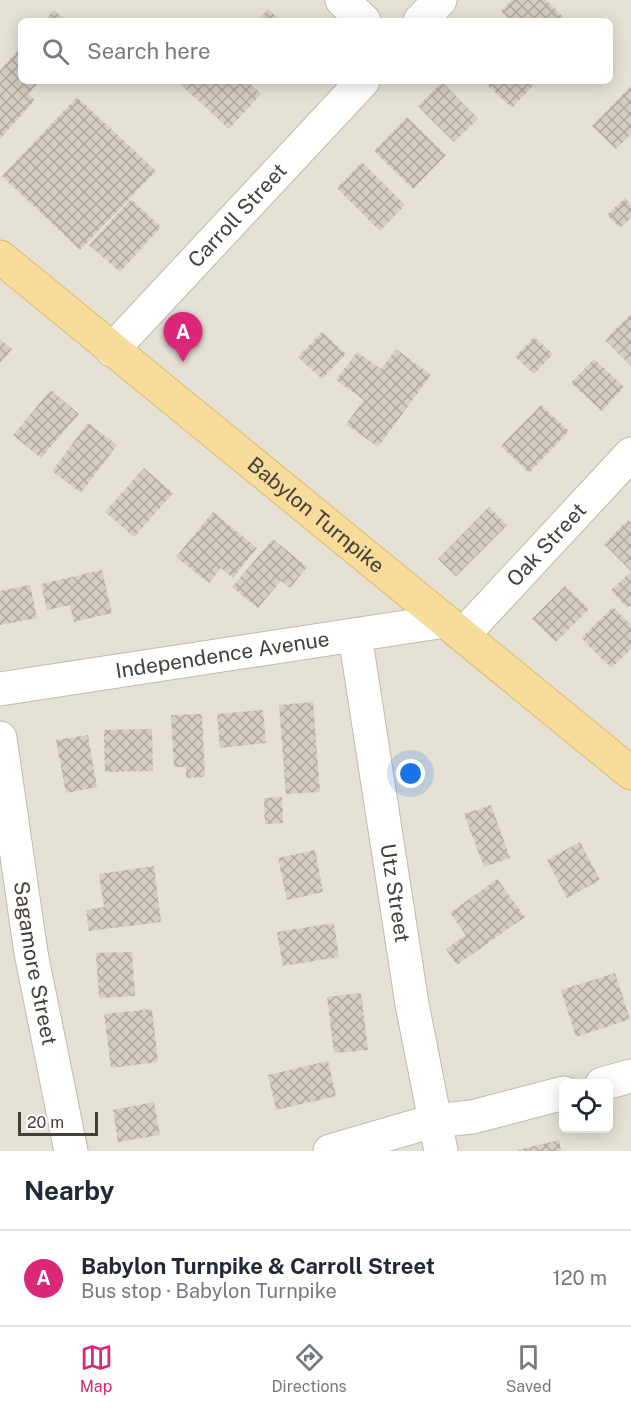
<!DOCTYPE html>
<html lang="en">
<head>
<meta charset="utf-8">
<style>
  body { margin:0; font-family:"Public Sans",sans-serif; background:#f6f6f7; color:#1f2937 }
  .controls { position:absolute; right:18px; bottom:18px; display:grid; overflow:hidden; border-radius:9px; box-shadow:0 3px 15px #0003 }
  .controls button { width:54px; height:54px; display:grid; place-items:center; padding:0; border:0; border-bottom:2px solid #e0e1e3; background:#fff; color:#1f2937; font:30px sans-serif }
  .scale { position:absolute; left:18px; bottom:15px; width:80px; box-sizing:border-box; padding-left:6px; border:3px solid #453f36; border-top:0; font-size:16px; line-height:21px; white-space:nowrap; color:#453f36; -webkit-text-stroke:4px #fff; paint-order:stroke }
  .you { position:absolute; left:411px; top:774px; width:21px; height:21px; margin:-15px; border:4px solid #fff; border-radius:50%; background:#1a73e8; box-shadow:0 0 0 9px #1a73e833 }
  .badge { display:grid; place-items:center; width:39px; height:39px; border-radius:50%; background:#db2777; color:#fff; font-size:20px; font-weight:700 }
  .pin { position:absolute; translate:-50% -50px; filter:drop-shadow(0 2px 3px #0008) }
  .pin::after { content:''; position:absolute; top:32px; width:21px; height:18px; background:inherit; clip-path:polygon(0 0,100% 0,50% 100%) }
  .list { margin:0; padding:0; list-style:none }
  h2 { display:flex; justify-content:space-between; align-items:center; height:78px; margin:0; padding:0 24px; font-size:26px }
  h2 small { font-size:20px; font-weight:400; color:#747a83 }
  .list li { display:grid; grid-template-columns:39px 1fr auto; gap:18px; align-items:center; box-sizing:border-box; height:96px; padding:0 24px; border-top:2px solid #e0e1e3 }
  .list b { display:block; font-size:22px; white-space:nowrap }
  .list p { margin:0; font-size:20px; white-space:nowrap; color:#747a83 }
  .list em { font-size:20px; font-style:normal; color:#747a83 }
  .icon { flex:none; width:33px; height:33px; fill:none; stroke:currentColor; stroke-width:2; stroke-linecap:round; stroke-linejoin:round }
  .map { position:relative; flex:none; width:631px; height:1151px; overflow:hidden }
  .search { position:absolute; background:#fff; box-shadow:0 3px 15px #0003; left:18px; right:18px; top:18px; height:66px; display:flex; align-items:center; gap:15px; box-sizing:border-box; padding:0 21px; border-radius:9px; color:#747a83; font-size:22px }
  .sheet { height:174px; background:#fff }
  nav { display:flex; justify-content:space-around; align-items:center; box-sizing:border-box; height:84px; border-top:2px solid #e0e1e3; background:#fff; font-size:16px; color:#747a83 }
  nav a { display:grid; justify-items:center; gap:3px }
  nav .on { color:#db2777 }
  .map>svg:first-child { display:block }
  .residential { fill:#e6e1d5; fill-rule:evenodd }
  .building { fill:url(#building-cross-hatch) }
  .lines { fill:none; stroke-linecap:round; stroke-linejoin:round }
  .minor-casing { stroke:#c0b9ad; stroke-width:35 }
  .major-casing { stroke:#dbb96c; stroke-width:35 }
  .minor { stroke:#fff; stroke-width:33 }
  .major { stroke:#f7dc9b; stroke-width:33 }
  .labels { text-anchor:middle; stroke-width:4.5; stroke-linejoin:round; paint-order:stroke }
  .street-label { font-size:21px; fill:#453f36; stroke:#fff }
</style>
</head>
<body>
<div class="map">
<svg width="631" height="1151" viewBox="0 0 631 1151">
  <defs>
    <pattern id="building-cross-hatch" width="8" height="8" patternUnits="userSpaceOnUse" patternTransform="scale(1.5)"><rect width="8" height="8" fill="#d6cdc0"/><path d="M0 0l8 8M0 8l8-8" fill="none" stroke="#afa89d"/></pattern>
  </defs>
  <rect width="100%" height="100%" fill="#f2efe7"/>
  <path class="residential" d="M0 0H631V1151H0ZM21 21H610V81H21ZM564 1084H608V1128H564Z"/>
  <path class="building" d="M512 0H546L567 21H511L501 11Z
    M268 9 281 21H257Z
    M54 10 66 21H44Z
    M21 47V81H40L28 94 35 100 0 139V70Z
    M177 81H229L233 85 236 81H247L261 94 229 129Z
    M483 81H537L512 108Z
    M442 82 478 119 454 142 418 106Z
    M631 86V134L616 149 592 126Z
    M77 97 156 171 80 250 2 176Z
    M407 117 446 155 413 189 374 151Z
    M362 162 405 205 380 231 337 188Z
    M625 198 631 205V218L620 228 607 215Z
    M131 199 161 227 120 272 89 245Z
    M631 314V366L605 340Z
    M322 332 346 354 322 379 298 357Z
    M534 337 553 354 534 374 515 357Z
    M0 339 12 349 0 363Z
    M396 349 431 375 378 447 346 424 364 400 336 380 357 352 381 369Z
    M594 359 624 387 602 411 571 383Z
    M51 390 79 414 41 458 13 435Z
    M541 405 569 431 529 473 501 446Z
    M88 423 117 445 81 493 52 471Z
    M144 468 173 493 134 537 105 512Z
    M489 507 507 525 456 576 438 559Z
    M213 512 257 548 233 578 221 568 209 583 176 557Z
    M628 520 631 523V571L604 544Z
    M273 539 307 567 290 588 281 581 258 608 232 587Z
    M102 570 112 613 74 622 70 605 47 610 41 584Z
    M631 572V605L627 608 611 590Z
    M30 585 37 618 0 625V591Z
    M565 586 589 609 556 642 532 619Z
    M613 607 631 625V649L611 668 581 638Z
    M313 702 320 792 286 794 279 705Z
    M263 710 266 743 220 748 217 714Z
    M202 714 205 777 186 778V767H174L171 715Z
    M152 729 153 771 105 772 104 730Z
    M88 735 97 787 66 793 56 740Z
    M282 797 283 823 265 824 264 798Z
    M491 805 510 858 484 867 464 814Z
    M580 842 600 880 567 898 547 860Z
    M315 850 323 892 287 900 278 858Z
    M154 866 161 922 89 931 86 910 104 907 99 874Z
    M497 879 525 917 457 965 446 949 466 935 450 913Z
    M334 923 339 957 283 966 277 932Z
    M132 952 135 996 99 998 96 953Z
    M615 973 630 1019 576 1037 561 990Z
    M361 993 368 1050 334 1053 327 997Z
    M152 1009 158 1062 111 1068 104 1014Z
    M328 1061 336 1096 276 1110 268 1075Z
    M154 1102 160 1135 118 1142 113 1110Z
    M559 1140 561 1151H518V1150Z"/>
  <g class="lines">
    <g class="minor-casing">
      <g id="minor">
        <path d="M342 0 364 21"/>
        <path d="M420 21 440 0"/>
        <path id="s1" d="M112 350 363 81"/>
        <path id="s2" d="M355 635 412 1004 441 1151"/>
        <path id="s3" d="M463 635 631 454"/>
        <path id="s4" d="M0 689 445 621"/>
        <path id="s5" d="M0 738 31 953 71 1151"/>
        <path d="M602 1084 631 1076"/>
        <path d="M330 1151 433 1121 472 1117 564 1093"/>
      </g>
    </g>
    <g class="major-casing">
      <g id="major">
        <path id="s6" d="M0 257 631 773"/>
      </g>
    </g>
    <use href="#minor" class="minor"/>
    <use href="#major" class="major"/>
  </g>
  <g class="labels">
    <g class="street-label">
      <text dy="7" stroke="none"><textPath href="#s1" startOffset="184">Carroll Street</textPath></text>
      <text dy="7" stroke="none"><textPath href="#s6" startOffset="408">Babylon Turnpike</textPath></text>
      <text dy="7" stroke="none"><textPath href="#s3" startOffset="123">Oak Street</textPath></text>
      <text dy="7" stroke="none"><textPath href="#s4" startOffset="225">Independence Avenue</textPath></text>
      <text dy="7" stroke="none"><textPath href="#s2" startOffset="261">Utz Street</textPath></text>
      <text dy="7" stroke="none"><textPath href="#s5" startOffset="228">Sagamore Street</textPath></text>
    </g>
  </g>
</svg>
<div class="controls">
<button><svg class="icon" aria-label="locate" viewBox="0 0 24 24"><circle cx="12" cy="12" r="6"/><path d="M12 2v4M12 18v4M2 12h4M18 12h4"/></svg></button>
</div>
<div class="scale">20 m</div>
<div class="you"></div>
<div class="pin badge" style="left:183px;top:362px">A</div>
<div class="search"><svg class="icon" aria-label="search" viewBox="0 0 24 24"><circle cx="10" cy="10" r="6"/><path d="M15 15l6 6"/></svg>Search here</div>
</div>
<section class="sheet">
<h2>Nearby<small></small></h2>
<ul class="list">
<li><span class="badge">A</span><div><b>Babylon Turnpike &amp; Carroll Street</b><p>Bus stop · Babylon Turnpike</p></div><em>120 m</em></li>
</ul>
</section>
<nav>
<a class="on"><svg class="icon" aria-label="map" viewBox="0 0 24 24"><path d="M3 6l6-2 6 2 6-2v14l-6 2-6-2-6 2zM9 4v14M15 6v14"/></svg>Map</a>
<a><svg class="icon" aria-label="directions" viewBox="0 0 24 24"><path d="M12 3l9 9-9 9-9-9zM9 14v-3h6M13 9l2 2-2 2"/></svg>Directions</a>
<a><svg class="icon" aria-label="saved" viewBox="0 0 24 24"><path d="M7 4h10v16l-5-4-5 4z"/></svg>Saved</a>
</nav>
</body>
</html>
